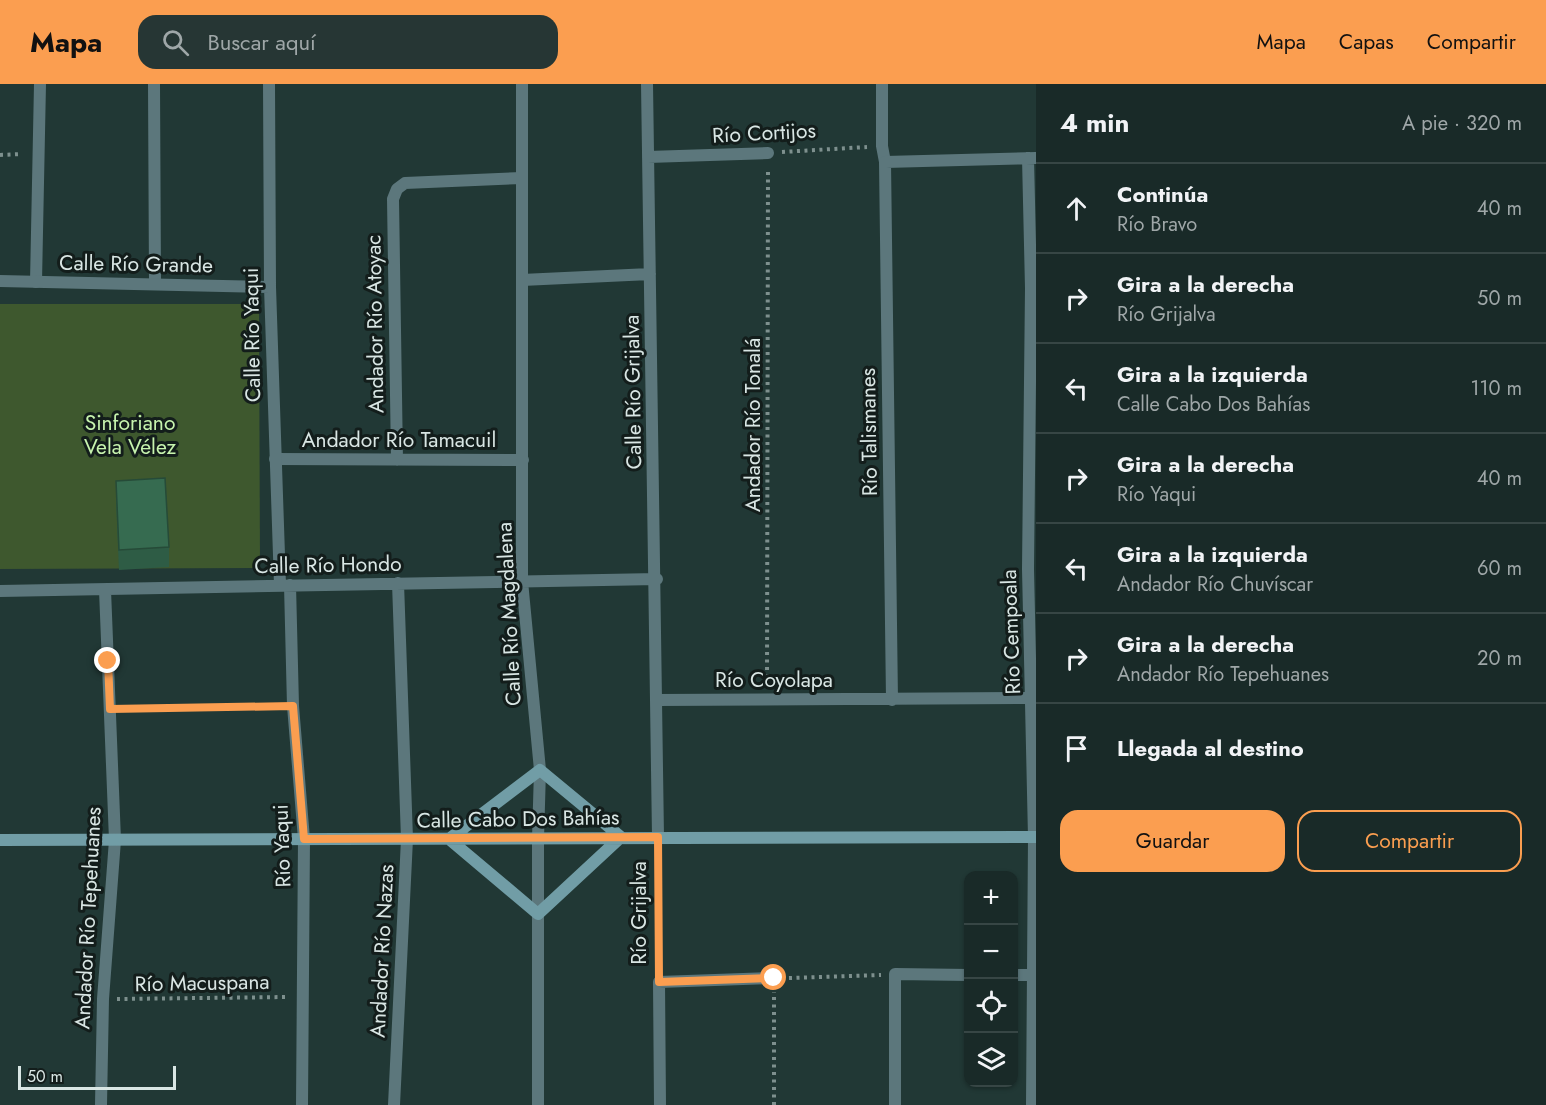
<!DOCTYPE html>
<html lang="es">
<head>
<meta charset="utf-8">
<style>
  body { margin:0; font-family:Jost,sans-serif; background:#263634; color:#f1f3f6 }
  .controls { position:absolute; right:18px; bottom:18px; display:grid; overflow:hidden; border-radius:12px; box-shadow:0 2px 4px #0004 }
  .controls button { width:54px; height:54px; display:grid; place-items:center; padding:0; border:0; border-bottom:2px solid #374645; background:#192a28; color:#f1f3f6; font:30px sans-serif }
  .scale { position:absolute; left:18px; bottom:15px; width:158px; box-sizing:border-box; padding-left:6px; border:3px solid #d9e6e4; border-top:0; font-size:16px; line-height:21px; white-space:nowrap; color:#d9e6e4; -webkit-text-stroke:4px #131d1b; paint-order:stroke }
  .stop { position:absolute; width:18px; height:18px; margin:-14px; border:4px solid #fb9e50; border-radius:50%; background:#fff }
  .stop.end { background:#fb9e50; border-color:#fff; box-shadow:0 2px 6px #0008 }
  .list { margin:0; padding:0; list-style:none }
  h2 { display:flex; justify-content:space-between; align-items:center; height:78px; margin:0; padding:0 24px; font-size:26px }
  h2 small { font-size:20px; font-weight:400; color:#9fa7a8 }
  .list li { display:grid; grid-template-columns:39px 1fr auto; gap:18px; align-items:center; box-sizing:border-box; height:90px; padding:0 24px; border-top:2px solid #374645 }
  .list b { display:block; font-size:22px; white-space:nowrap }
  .list p { margin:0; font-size:20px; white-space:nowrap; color:#9fa7a8 }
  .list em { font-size:20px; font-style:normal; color:#9fa7a8 }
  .actions { display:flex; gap:12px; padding:18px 24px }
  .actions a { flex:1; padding:14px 0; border:2px solid #fb9e50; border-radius:18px; text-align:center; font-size:21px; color:#fb9e50 }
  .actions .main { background:#fb9e50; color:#111 }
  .icon { flex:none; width:33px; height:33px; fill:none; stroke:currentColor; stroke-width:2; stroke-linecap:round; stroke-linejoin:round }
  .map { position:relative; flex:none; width:1036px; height:1021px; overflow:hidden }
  header { display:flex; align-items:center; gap:36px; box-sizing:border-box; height:84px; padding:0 30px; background:#fb9e50; color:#111 }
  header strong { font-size:28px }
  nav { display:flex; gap:33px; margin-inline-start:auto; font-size:21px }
  .search { width:420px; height:54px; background:#263634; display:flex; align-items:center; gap:15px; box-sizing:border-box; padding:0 21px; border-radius:18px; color:#9fa7a8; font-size:22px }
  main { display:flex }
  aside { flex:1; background:#192a28 }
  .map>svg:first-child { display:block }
  .green { fill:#3e582e }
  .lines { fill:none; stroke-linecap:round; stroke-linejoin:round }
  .path { stroke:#7e908e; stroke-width:4; stroke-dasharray:3 4.5; stroke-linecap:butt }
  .pedestrian { stroke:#5c777c; stroke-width:12 }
  .minor { stroke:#5c777c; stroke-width:12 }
  .tertiary { stroke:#5c777c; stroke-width:12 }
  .secondary { stroke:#719da6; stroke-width:12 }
  .wall { fill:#2e5c45 }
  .building { fill:#366b50; stroke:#264b38; stroke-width:1.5 }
  .route { stroke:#fb9e50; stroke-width:8 }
  .labels { text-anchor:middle; stroke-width:6; stroke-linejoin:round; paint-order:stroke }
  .street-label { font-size:21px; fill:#d9e6e4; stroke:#131d1b }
  .park-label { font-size:21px; fill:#c7f4ae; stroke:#131d1b }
</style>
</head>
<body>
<header>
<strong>Mapa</strong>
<div class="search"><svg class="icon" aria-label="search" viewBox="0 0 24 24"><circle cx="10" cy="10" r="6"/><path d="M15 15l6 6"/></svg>Buscar aquí</div>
<nav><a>Mapa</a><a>Capas</a><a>Compartir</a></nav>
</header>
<main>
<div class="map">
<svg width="1036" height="1021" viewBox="0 0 1036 1021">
  <rect width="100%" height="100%" fill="#213835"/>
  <path class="green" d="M0 220H259L260 484 0 485Z"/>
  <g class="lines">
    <path class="path" d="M782 68 867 63
      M0 71 22 70
      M767 601 768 84
      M125 624 277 622
      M658 770 659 882
      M789 894 881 891
      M117 915 287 913
      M774 1021V908"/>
    <path class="pedestrian" d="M154 0 155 199
      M882 0V62L885 78
      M36 198 40 0
      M275 375 523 376
      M397 376 393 115 397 105 405 99 522 94"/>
    <path class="minor" d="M269 0 270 203 280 501
      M522 0V497L540 686 538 755
      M647 0 658 753
      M648 73 768 69
      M1028 74 1031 204 1028 485 1034 753 1032 1021
      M522 196 650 190
      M0 197 270 203
      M290 501 293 622 304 755 302 1021
      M0 507 657 495
      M656 616 1036 614
      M892 616 885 78 1036 74
      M1014 891H1036
      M101 1021 103 915 115 756 105 506
      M394 1021 407 755 398 499
      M660 1021 659 898 774 894
      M895 1021V890L969 891"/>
    <path class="tertiary" d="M538 755V1021"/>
    <path class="secondary" d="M540 686 621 753 538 830 449 755Z
      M0 756 1036 753"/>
  </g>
  <path class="wall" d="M116 397 169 463V483L119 486 116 417Z"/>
  <path class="building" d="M165 394 169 463 119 466 116 397Z"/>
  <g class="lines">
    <path class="route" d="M108 577 110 625 293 622 304 755 658 753 659 898 774 894"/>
  </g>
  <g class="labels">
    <g class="street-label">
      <text transform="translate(764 49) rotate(-3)" y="7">Río Cortijos</text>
      <text transform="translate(136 180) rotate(1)" y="7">Calle Río Grande</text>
      <text transform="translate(375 240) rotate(-91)" y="7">Andador Río Atoyac</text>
      <text transform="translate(252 251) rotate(-91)" y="7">Calle Río Yaqui</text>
      <text transform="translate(633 308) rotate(-91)" y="7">Calle Río Grijalva</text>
      <text transform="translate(753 341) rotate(-90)" y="7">Andador Río Tonalá</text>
      <text transform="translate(869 348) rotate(-91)" y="7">Río Talismanes</text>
      <text x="399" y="363">Andador Río Tamacuil</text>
      <text transform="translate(328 481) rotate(-1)" y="7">Calle Río Hondo</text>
      <text transform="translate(509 530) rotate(-93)" y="7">Calle Río Magdalena</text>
      <text transform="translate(1011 548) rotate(-92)" y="7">Río Cempoala</text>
      <text x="774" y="603">Río Coyolapa</text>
      <text transform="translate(518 735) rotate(-1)" y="7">Calle Cabo Dos Bahías</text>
      <text transform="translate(282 762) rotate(-92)" y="7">Río Yaqui</text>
      <text transform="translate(639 829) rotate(-90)" y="7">Río Grijalva</text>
      <text transform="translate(88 834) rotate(-87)" y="7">Andador Río Tepehuanes</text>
      <text transform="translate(382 867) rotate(-87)" y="7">Andador Río Nazas</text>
      <text transform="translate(202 899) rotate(-1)" y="7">Río Macuspana</text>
    </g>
    <g class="park-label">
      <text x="130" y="346">Sinforiano<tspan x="130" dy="24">Vela Vélez</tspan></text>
    </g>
  </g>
</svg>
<div class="controls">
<button>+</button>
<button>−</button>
<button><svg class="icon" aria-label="locate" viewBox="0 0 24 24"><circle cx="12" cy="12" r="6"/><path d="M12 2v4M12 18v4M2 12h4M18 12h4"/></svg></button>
<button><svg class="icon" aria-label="layers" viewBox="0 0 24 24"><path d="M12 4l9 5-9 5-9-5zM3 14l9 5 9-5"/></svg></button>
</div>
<div class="scale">50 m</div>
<div class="stop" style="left:774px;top:894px"></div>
<div class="stop end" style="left:108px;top:577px"></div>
</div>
<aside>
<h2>4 min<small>A pie · 320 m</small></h2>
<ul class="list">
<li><svg class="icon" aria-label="ahead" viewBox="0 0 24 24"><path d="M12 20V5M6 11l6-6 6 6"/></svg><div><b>Continúa</b><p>Río Bravo</p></div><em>40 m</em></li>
<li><svg class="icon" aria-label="right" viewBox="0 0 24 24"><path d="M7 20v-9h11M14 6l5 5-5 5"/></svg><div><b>Gira a la derecha</b><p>Río Grijalva</p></div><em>50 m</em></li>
<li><svg class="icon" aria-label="left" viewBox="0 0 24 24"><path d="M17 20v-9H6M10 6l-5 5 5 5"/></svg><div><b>Gira a la izquierda</b><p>Calle Cabo Dos Bahías</p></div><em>110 m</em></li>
<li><svg class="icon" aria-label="right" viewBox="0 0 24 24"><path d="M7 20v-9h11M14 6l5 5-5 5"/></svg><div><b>Gira a la derecha</b><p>Río Yaqui</p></div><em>40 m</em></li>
<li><svg class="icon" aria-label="left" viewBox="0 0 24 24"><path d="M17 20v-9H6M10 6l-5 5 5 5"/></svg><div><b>Gira a la izquierda</b><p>Andador Río Chuvíscar</p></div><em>60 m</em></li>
<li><svg class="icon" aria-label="right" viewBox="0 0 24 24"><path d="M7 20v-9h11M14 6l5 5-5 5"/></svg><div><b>Gira a la derecha</b><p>Andador Río Tepehuanes</p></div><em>20 m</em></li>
<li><svg class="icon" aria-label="arrive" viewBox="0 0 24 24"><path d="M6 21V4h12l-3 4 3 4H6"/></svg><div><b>Llegada al destino</b></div></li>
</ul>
<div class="actions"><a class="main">Guardar</a><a>Compartir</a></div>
</aside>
</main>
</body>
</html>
